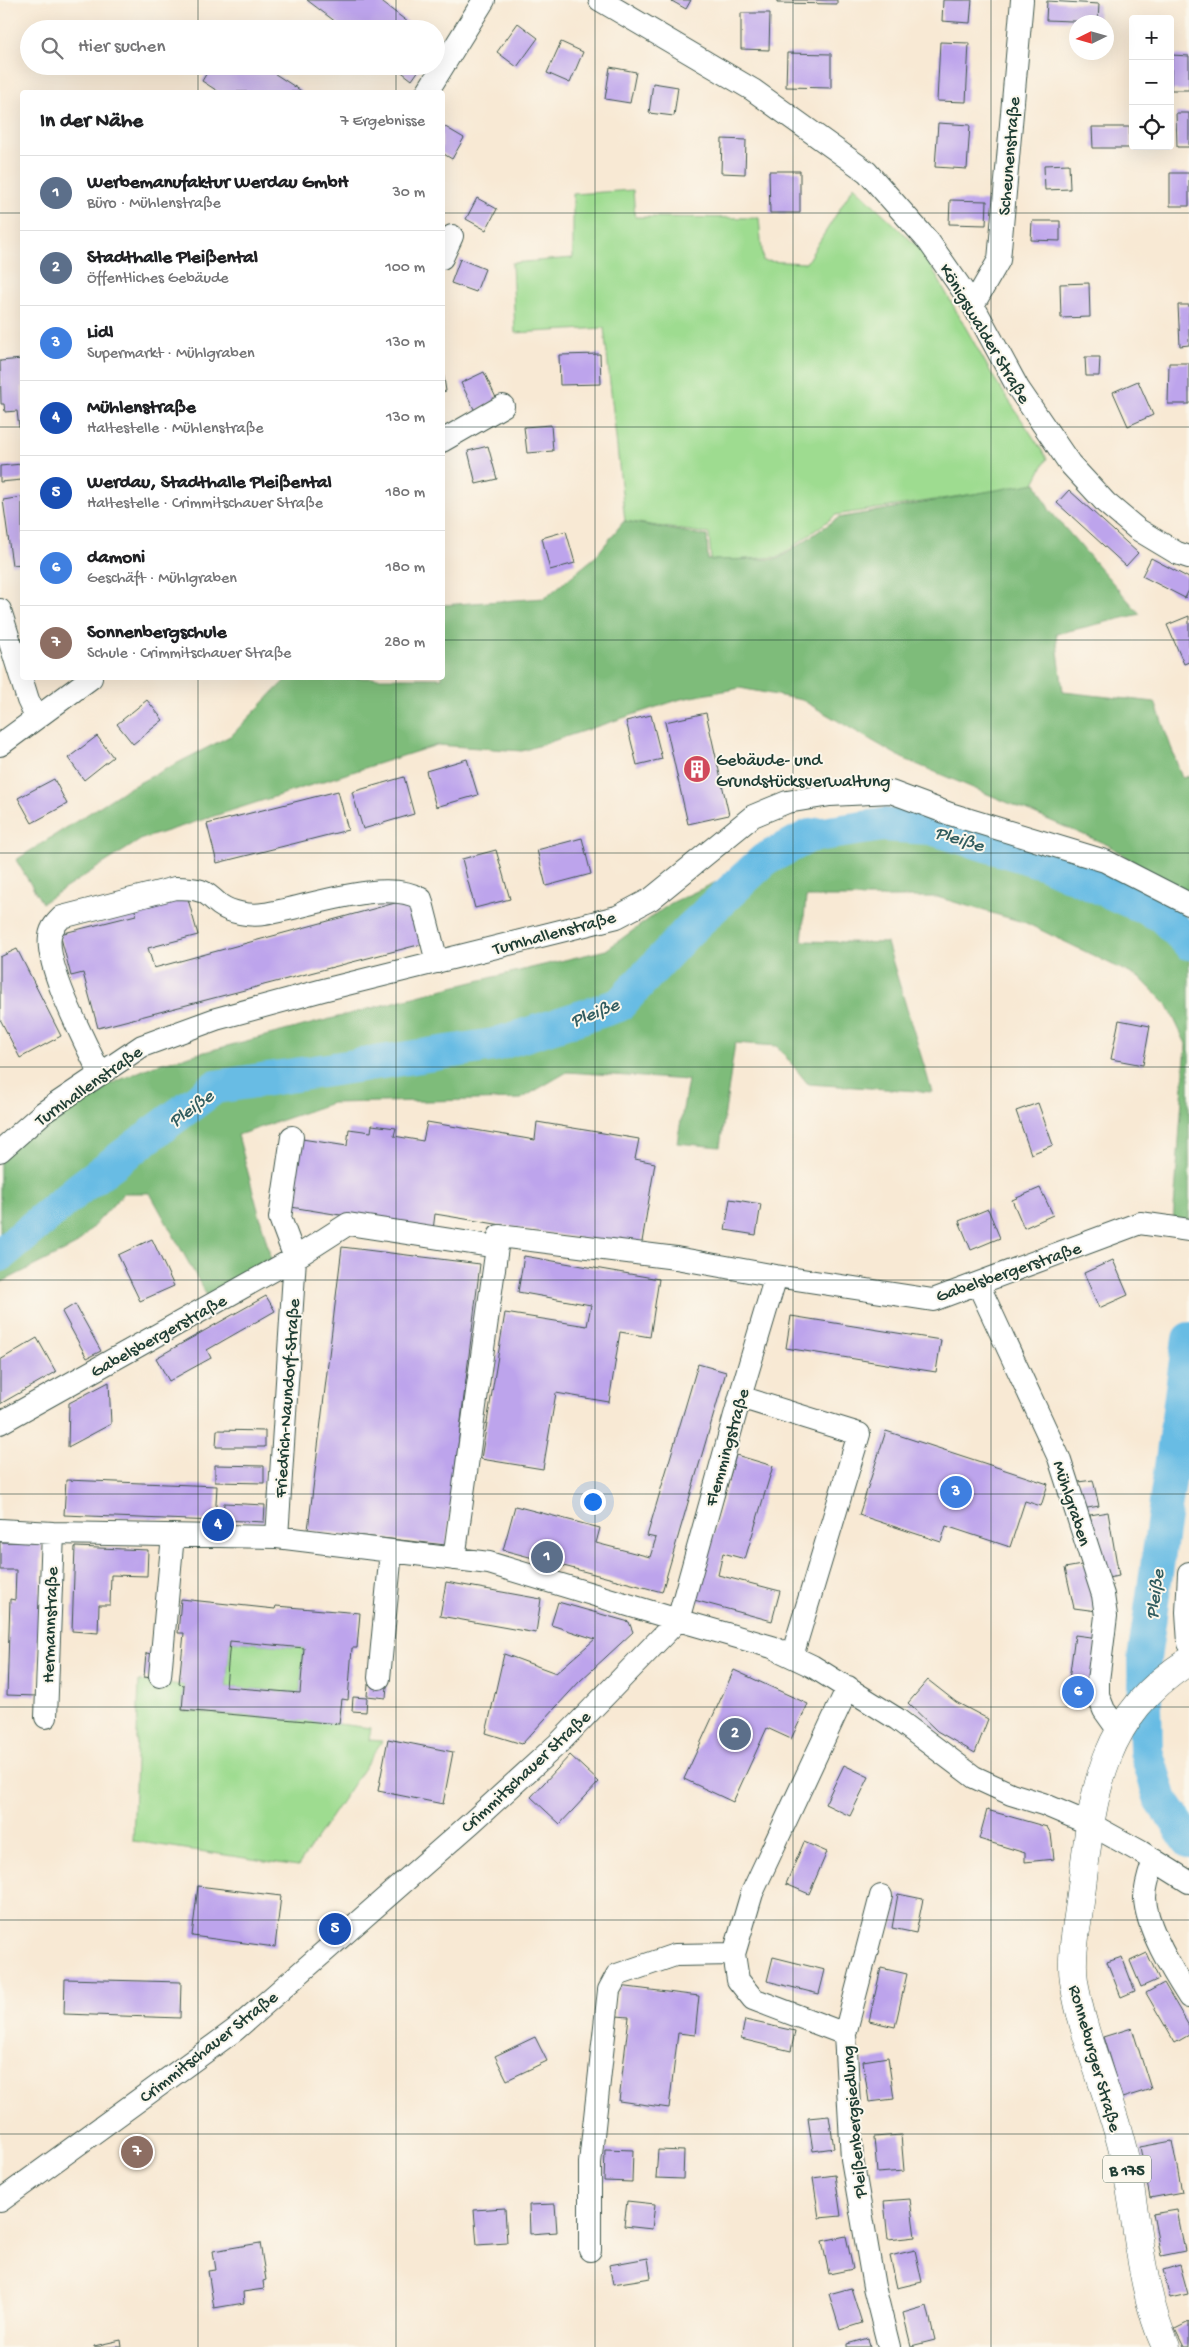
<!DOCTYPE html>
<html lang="de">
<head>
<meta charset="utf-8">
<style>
  body { margin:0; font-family:"Gochi Hand",sans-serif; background:#f6f6f6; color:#202124 }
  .controls { position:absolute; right:15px; top:15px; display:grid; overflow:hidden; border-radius:5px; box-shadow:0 5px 20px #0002 }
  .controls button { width:45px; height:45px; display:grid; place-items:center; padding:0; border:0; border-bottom:1px solid #e0e0e0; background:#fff; color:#202124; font:25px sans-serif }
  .compass { position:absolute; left:1069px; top:15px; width:45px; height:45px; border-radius:50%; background:#fff; box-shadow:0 5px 20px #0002; rotate:265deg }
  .you { position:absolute; left:592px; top:1501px; width:18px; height:18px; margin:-12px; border:4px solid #fff; border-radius:50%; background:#1a73e8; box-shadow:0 0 0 8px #1a73e833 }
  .badge { display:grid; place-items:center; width:32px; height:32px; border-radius:50%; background:#ea580c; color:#fff; font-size:16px; font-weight:700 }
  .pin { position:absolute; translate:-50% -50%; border:2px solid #fff; box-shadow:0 1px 5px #0006 }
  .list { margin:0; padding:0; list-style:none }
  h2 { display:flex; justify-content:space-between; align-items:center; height:65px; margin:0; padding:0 20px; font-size:21px }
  h2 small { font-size:16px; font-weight:400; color:#757577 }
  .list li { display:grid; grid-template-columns:32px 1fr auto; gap:15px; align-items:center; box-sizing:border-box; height:75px; padding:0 20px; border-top:1px solid #e0e0e0 }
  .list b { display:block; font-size:19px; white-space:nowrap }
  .list p { margin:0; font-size:16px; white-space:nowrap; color:#757577 }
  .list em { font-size:16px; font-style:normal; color:#757577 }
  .icon { flex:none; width:28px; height:28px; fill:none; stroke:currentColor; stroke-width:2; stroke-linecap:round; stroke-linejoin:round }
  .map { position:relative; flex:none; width:1189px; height:2347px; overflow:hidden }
  .search { position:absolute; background:#fff; box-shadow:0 5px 20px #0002; left:20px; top:20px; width:425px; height:55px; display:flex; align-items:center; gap:12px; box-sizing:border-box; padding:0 18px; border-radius:28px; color:#757577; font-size:19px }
  .panel { position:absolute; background:#fff; box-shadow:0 5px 20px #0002; left:20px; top:90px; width:425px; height:590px; border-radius:5px }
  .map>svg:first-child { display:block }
  .green { fill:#9edc90; stroke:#5e8c62 }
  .forest { fill:#7ebc7a; stroke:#4e7c57 }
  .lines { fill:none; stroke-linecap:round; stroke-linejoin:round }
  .river { stroke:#67bce4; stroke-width:34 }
  .building { fill:#bda4ec; fill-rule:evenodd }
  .minor-casing { stroke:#40574c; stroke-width:24 }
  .major-casing { stroke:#40574c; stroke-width:29 }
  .minor { stroke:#fff; stroke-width:22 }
  .major { stroke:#fff; stroke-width:28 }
  .grid { fill:none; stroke:#1f3d34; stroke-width:1; stroke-opacity:0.55 }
  .labels { text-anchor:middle; stroke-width:4; stroke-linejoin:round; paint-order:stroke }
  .shield { fill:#fbf7ec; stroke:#61756b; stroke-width:1 }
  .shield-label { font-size:16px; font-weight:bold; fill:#1f3d34 }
  .street-label { font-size:18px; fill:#1f3d34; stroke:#fbf7ec }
  .poi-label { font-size:18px; fill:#1f3d34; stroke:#fbf7ec; text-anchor:start }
  .water-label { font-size:19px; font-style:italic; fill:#315d60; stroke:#fbf7ec }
</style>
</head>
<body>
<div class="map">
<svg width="1189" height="2347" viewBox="0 0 1189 2347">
  <rect width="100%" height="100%" fill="#fbf7ec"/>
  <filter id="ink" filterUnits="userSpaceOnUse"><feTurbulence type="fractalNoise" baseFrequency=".02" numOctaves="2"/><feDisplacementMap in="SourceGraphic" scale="10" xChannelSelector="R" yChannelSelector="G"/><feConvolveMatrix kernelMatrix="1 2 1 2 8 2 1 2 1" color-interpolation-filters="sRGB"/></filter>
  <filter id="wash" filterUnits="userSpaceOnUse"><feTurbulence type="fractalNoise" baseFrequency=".0096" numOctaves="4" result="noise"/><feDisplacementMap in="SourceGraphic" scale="20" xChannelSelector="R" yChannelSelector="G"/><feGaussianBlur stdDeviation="1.12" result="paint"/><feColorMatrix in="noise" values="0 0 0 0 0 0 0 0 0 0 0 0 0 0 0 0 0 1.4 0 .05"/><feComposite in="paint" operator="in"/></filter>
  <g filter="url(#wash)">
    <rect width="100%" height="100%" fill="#f8e9d4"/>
    <path class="green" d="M854 186 923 252 994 378 1047 458 1033 485 836 515 779 557 711 561 709 534 625 521 604 328 515 333 512 263 573 258V194L633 190 635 217 759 218 763 261 806 263Z
      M230 1641 304 1648 300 1693 226 1687Z
      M139 1681 184 1685 182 1711 314 1721 371 1728 369 1740 382 1741 298 1866 133 1841Z"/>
    <path class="forest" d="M1036 483 1050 511 1140 614 1056 634 1063 692 1155 702 1182 778 1189 776V899L1108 845 902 758 802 700 740 688 681 699 522 751 437 745 142 839 42 903 16 860 125 790 232 735 287 678H442L443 605 545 598 595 557 624 521 707 536 708 560 778 559 838 518Z
      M883 825 931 828 1045 863 1161 915 1189 943V1229L1173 1222 1186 1044 1168 1006 1140 978 1026 923 937 897H806L802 941 887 943 932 1092 808 1084 777 1046 735 1043 720 1147 677 1143 688 1080 567 1072 521 1099 332 1103 238 1135 274 1270 212 1305 150 1193H124L76 1245 0 1283V1151L44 1112 155 1065 448 988 606 950 671 903 764 860 809 836Z"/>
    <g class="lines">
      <path class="river" d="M0 1255 80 1188 215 1087 494 1045 619 1005 689 930 764 860 809 836 883 825 931 828 1045 863 1161 915 1189 943
        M1189 1339 1144 1659 1146 1751 1161 1800 1189 1841"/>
    </g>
    <g id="blocks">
      <path class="building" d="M307 0H379L417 29H345Z
        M670 0H691L686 9Z
        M777 0H837V4L777 3Z
        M943 0H972L970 23 942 21Z
        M1047 1 1099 4 1098 22 1046 20Z
        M741 13H770L769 50 741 49Z
        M518 23 538 38 517 67 497 52Z
        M561 42 583 52 570 83 547 73Z
        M940 42 969 43 966 102 937 101Z
        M787 53 831 54V88L786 87Z
        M1172 55 1189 56V90H1171Z
        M211 66H263L303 92H219L202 81Z
        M394 66H422L412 80Z
        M610 67 636 72 630 103 605 99Z
        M653 83 678 87 674 116 649 113Z
        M1176 113H1189V147H1177Z
        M938 123 970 125 967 169 935 167Z
        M442 125 464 138 452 159 442 153Z
        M1092 127H1130V148H1093Z
        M722 139 746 140 745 174 721 173Z
        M1069 164 1070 189 1045 190 1044 165Z
        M769 171H800V213H770Z
        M1170 173H1189V206H1170Z
        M477 198 497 209 486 230 466 219Z
        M950 200 987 201 986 225 949 224Z
        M1032 221H1060V241L1031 240Z
        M460 259 485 269 476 292 451 283Z
        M1089 283 1090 317 1061 318 1060 284Z
        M1178 305H1189V345L1180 346Z
        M600 354 601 384 560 385 559 355Z
        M1085 357H1100L1099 376H1086Z
        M22 359V427H19L17 411 5 412 4 404H1L0 361Z
        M1169 363H1189V404H1168Z
        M442 365 446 391 442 392Z
        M484 372 497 400 475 411 461 383Z
        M1138 381 1153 415 1128 426 1113 392Z
        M551 425 553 451 527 453 524 427Z
        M488 446 497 479 476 484 468 451Z
        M22 464V480L0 482V466Z
        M1069 490 1138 553 1126 566 1057 503Z
        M22 497V564L12 565 3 500Z
        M566 531 575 563 550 570 542 538Z
        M1151 558 1189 578V590L1185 598 1142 576Z
        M1189 616V662L1184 664 1167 625Z
        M147 700 163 720 133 744 117 724Z
        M706 713 729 815 688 824 665 722Z
        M651 715 662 759 637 765 626 721Z
        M97 736 113 757 84 780 68 758Z
        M467 759 478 795 436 807 426 771Z
        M404 777 414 814 363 829 352 792Z
        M54 779 67 804 32 823 18 798Z
        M338 791 348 830 217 863 207 824Z
        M582 838 591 874 546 886 537 850Z
        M496 850 510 899 475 908 462 859Z
        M186 892 198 935 148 948 154 968 410 899 422 944 98 1028 83 973 71 976 60 934 136 915 134 905Z
        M17 949 61 1036 20 1058 0 1019V957Z
        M1119 1020 1150 1026 1143 1065 1111 1059Z
        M1038 1103 1053 1145 1031 1154 1016 1111Z
        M427 1122 535 1140 537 1122 639 1139 635 1159 655 1163 641 1248 435 1214 433 1230 291 1207 302 1139 347 1146 349 1129 371 1132 372 1125 396 1128 394 1136 423 1141Z
        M1040 1188 1053 1215 1024 1228 1012 1200Z
        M730 1199 761 1204 756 1235 725 1230Z
        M988 1209 1000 1238 971 1250 959 1221Z
        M152 1239 174 1286 140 1301 118 1255Z
        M342 1247 480 1264 446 1545 308 1530Z
        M524 1256 659 1279 650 1337 620 1332 609 1402 556 1393 543 1469 481 1459 505 1313 587 1326 591 1305 518 1292Z
        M1113 1260 1128 1295 1099 1308 1084 1273Z
        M266 1296 275 1311 207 1350 211 1358 169 1381 156 1358Z
        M75 1304 101 1351 87 1358 62 1312Z
        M791 1316 941 1340 936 1372 786 1348Z
        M37 1338 56 1372 0 1404V1360Z
        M698 1364 726 1372 662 1592 503 1550 515 1506 600 1528 596 1543 650 1557 656 1538 647 1536Z
        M109 1382 111 1424 68 1447 69 1403Z
        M217 1430 265 1431V1447H216Z
        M886 1431 1048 1484 1041 1506 1025 1501 1010 1547 946 1526 941 1542 859 1515Z
        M736 1455 773 1466 745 1559 723 1553 718 1575 780 1591 772 1621 694 1600Z
        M215 1465 264 1466V1483L215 1482Z
        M66 1480 217 1486 215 1521 64 1515Z
        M1093 1480 1099 1506 1082 1509 1071 1483Z
        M224 1503 265 1505 264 1522 223 1520Z
        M1108 1512 1119 1576 1101 1579 1090 1515Z
        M0 1542 42 1543 36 1696 7 1695 10 1599 15 1600 16 1570H0Z
        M75 1547 148 1550 147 1576 111 1575 110 1605H99L98 1633 72 1631Z
        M1087 1564 1097 1611 1074 1608 1065 1568Z
        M446 1582 541 1599 536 1633 440 1616Z
        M181 1599 275 1609 276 1606 360 1613 357 1648H352L348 1700 342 1699 339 1724 182 1710 184 1685 179 1684 184 1633H178ZM230 1641 304 1648 300 1693 226 1687Z
        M558 1602 629 1622 633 1632 580 1681 522 1744 486 1733 504 1654 556 1673 595 1639 551 1625Z
        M1075 1635 1098 1638 1089 1705 1066 1702Z
        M146 1653 153 1654 152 1678 144 1677Z
        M734 1670 808 1704 791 1739 767 1728 733 1802 684 1779Z
        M928 1680 956 1702 988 1719 975 1753 937 1731 908 1703Z
        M368 1684 387 1686 386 1698 367 1696Z
        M353 1697 367 1698 366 1712 352 1711Z
        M388 1739 453 1752 443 1804 378 1791Z
        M570 1755 599 1782 560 1824 531 1797Z
        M844 1765 869 1777 850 1816 825 1804Z
        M987 1810 1047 1827 1051 1834 1054 1859 1025 1862V1853L979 1839Z
        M804 1842 827 1852 809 1894 786 1884Z
        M198 1886 281 1896 275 1947 192 1936Z
        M898 1894 923 1899 916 1933 892 1928Z
        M1147 1953 1159 1979 1141 1987 1130 1961Z
        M773 1957 825 1970 819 1994 767 1981Z
        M1122 1957 1135 1991 1121 1997 1107 1962Z
        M881 1968 907 1974 895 2027 869 2021Z
        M65 1979 181 1982 180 2018 64 2014Z
        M1164 1983 1189 2026V2035L1175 2043 1146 1993Z
        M619 1986 699 1996 695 2035 678 2033 669 2108 619 2101 629 2017 616 2016Z
        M745 2020 795 2031 791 2051 741 2039Z
        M1132 2028 1151 2089 1122 2098 1103 2037Z
        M535 2037 547 2061 507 2080 495 2056Z
        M888 2057 894 2099 869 2102 863 2061Z
        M829 2116 834 2148 813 2151 808 2118Z
        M901 2135 904 2171 877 2173 874 2137Z
        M1172 2141 1182 2192 1150 2198 1140 2147Z
        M605 2149 633 2150 632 2182 604 2181Z
        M658 2150 684 2151 683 2179 656 2178Z
        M835 2175 841 2216 819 2218 813 2178Z
        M910 2199 915 2237 888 2240 884 2201Z
        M627 2201 655 2204 652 2229 624 2226Z
        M555 2204 557 2232 530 2234 529 2205Z
        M505 2208 507 2243 477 2245 474 2210Z
        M1177 2210 1185 2251 1161 2256 1153 2214Z
        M846 2236 853 2269 829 2274 822 2241Z
        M260 2243 266 2280 263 2281 264 2289 243 2292 244 2303 214 2308 208 2271 216 2270 213 2251Z
        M915 2250 922 2282 897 2288 890 2256Z
        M648 2258 651 2278 613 2284 609 2265Z
        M1180 2265 1188 2294 1170 2298 1163 2270Z
        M851 2288 862 2323 840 2330 829 2294Z
        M927 2306 935 2340 911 2346 903 2313Z
        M1189 2322V2347H1184L1175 2329Z
        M868 2338 870 2347H847V2344Z
        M121 2340 122 2347H94V2346Z"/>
    </g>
  </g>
  <g filter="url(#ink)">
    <use href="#blocks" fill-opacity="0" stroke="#40574c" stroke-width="1"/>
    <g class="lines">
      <g class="minor-casing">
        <path id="minor" d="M600 0 753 90 867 172 929 242 973 305 1018 388 1070 464 1106 503 1137 529 1177 553 1189 557
          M427 92 484 0
          M442 258 452 236
          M973 305 999 260 1022 0
          M442 441 503 406
          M0 610 28 700 36 717
          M0 745 91 678
          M100 1074C86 1043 45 968 50 936 51 928 56 923 62 917L175 888C184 888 192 888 201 891 208 893 213 900 220 905 231 913 250 916 264 914 305 908 386 877 421 899L437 962
          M0 1151 44 1112 142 1046 216 1019 323 990 617 917 651 899 753 816 787 802 830 795 891 792 950 814 1105 861 1189 904
          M978 1284 1059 1458 1103 1595 1106 1616 1098 1681V1695L1104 1710 1119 1731
          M740 1397 859 1434 792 1656
          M0 1423 295 1258 348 1224 497 1247 499 1236 676 1258 776 1276 933 1300 1140 1223 1189 1230
          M0 1530 53 1533 277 1537 489 1563 678 1620 740 1397 776 1276
          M277 1537 295 1258 280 1218 292 1137
          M454 1559 497 1247
          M1189 1573 1187 1612 1189 1643
          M160 1676 173 1535
          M379 1678 391 1551
          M848 1687 752 1893 734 1954 738 1980 753 1999 845 2034 852 2159 874 2287 889 2347
          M46 1717 53 1533
          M1154 1860C1150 1872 1145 1885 1145 1898 1146 1928 1173 1972 1189 1997
          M845 2034 881 1896
          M0 2201 235 2030 471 1823 561 1741 678 1620 772 1647 812 1666 897 1719 974 1777 1011 1794 1043 1804 1090 1824 1141 1852 1189 1882
          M590 2250V2163L609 1990 617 1975 675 1955 734 1954"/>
      </g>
      <g class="major-casing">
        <path id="major" d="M1166 2347C1139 2287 1138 2219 1124 2155 1111 2096 1083 2041 1074 1981 1070 1953 1078 1922 1081 1894 1093 1797 1098 1718 1189 1661"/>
      </g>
      <use href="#minor" class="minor"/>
      <use href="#major" class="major"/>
    </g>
  </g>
  <path class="grid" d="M198 0V29M396 0V29M595 0V2347M793 0V2347M991 0V2347M198 66V92M396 66V92M0 213H22M442 213H1189M0 427H22M442 427H1189M0 640H22M442 640H1189M198 678V2347M396 678V2347M0 853H1189M0 1067H1189M0 1280H1189M0 1494H1189M0 1707H1189M0 1920H1189M0 2134H1189"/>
  <defs>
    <g id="building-disc" transform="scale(1.4375)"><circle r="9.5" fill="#d1495b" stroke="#fbf7ec"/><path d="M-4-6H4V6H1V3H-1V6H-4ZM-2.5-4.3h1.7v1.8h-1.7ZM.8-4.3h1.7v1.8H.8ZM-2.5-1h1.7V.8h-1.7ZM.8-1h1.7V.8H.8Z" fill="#fff"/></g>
  </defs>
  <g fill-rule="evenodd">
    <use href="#building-disc" x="697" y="769"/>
  </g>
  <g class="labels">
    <rect class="shield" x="1103" y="2155.5" width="48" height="27" rx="4"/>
    <g class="shield-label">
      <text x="1127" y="2175">B 175</text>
    </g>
    <g class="street-label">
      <text transform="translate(1008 156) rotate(-85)" y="6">Scheunenstraße</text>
      <text transform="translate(986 333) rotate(59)" y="6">Königswalder Straße</text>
      <text transform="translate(554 932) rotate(-15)" y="6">Turnhallenstraße</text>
      <text transform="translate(88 1085) rotate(-35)" y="6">Turnhallenstraße</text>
      <text transform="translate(1008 1271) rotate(-19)" y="6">Gabelsbergerstraße</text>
      <text transform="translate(158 1335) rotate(-29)" y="6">Gabelsbergerstraße</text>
      <text transform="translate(286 1398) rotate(-86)" y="6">Friedrich-Naundorf-Straße</text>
      <text transform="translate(726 1447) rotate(-74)" y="6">Flemmingstraße</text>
      <text transform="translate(1073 1503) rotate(72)" y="6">Mühlgraben</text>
      <text transform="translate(49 1625) rotate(-88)" y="6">Hermannstraße</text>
      <text transform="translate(525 1771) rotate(-43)" y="6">Crimmitschauer Straße</text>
      <text transform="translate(208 2046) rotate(-38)" y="6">Crimmitschauer Straße</text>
      <text transform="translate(1096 2058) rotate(74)" y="6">Ronneburger Straße</text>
      <text transform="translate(853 2122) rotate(-95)" y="6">Pleißenbergsiedlung</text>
    </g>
    <g class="poi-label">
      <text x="716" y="765">Gebäude- und<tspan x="716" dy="21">Grundstücksverwaltung</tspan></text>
    </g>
    <g class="water-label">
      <text transform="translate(960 837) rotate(17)" y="7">Pleiße</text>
      <text transform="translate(594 1011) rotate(-21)" y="7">Pleiße</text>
      <text transform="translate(190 1107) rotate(-36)" y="7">Pleiße</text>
      <text transform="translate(1153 1594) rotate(-82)" y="7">Pleiße</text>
    </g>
  </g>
</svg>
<div class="controls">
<button>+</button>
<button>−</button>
<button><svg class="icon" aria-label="locate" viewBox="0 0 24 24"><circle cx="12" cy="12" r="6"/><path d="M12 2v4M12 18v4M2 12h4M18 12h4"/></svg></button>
</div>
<svg class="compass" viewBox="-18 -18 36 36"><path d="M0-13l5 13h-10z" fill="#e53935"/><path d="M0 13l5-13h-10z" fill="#757577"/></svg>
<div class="you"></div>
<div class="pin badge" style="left:547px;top:1557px;background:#5c6f8a">1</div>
<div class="pin badge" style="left:735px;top:1734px;background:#5c6f8a">2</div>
<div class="pin badge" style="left:956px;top:1492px;background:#3f7fe0">3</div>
<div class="pin badge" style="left:218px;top:1525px;background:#1a4fb4">4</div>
<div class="pin badge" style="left:335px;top:1929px;background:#1a4fb4">5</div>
<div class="pin badge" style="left:1078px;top:1692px;background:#3f7fe0">6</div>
<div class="pin badge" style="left:137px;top:2152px;background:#8d6e63">7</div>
<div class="search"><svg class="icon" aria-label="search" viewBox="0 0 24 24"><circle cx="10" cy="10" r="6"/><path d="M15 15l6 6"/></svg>Hier suchen</div>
<section class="panel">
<h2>In der Nähe<small>7 Ergebnisse</small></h2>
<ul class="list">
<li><span class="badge" style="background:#5c6f8a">1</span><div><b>Werbemanufaktur Werdau GmbH</b><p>Büro · Mühlenstraße</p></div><em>30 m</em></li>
<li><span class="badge" style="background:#5c6f8a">2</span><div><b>Stadthalle Pleißental</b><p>Öffentliches Gebäude</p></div><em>100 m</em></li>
<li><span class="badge" style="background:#3f7fe0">3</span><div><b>Lidl</b><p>Supermarkt · Mühlgraben</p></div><em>130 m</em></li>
<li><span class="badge" style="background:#1a4fb4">4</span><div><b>Mühlenstraße</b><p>Haltestelle · Mühlenstraße</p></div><em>130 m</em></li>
<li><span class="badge" style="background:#1a4fb4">5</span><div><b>Werdau, Stadthalle Pleißental</b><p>Haltestelle · Crimmitschauer Straße</p></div><em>180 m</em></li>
<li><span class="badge" style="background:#3f7fe0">6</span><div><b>damoni</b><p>Geschäft · Mühlgraben</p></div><em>180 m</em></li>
<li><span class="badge" style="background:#8d6e63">7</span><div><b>Sonnenbergschule</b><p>Schule · Crimmitschauer Straße</p></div><em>280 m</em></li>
</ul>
</section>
</div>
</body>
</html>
